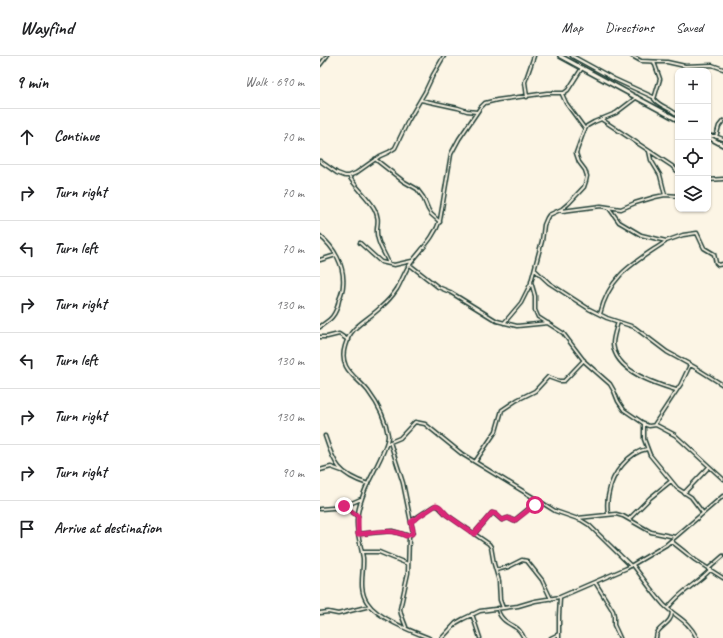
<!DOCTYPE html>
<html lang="en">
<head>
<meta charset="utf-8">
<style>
  body { margin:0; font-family:Caveat,sans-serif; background:#f6f6f6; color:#202124 }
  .controls { position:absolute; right:12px; top:12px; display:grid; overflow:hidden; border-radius:8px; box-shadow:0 1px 3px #0004 }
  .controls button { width:36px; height:36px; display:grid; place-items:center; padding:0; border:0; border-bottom:1px solid #e0e0e0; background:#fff; color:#202124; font:20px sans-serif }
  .stop { position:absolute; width:12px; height:12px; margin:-9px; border:3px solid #db2777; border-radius:50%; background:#fff }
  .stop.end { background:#db2777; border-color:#fff; box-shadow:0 1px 4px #0008 }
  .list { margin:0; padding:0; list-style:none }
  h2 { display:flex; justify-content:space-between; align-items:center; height:52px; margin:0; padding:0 16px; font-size:17px }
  h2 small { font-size:13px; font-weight:400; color:#757577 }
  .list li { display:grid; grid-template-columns:26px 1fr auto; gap:12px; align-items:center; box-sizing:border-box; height:56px; padding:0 16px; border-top:1px solid #e0e0e0 }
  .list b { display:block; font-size:15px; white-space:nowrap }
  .list em { font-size:13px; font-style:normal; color:#757577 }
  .icon { flex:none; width:22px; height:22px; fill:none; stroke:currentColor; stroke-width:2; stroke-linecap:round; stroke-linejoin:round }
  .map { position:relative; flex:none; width:403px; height:582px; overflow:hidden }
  header { display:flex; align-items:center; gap:24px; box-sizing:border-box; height:56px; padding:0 20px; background:#fff; border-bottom:1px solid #e0e0e0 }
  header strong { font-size:19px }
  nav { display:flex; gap:22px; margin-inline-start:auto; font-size:14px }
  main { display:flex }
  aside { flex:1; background:#fff }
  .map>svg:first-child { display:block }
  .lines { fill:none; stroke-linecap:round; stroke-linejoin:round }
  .street-casing { stroke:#1f3d34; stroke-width:5 }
  .secondary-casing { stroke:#1f3d34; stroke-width:6 }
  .street { stroke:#fcf5e5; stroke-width:2 }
  .secondary { stroke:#fcf5e5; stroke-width:3 }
  .route { stroke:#db2777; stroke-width:5 }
</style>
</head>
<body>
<header>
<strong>Wayfind</strong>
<nav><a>Map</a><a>Directions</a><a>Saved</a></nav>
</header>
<main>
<aside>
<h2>9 min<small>Walk · 690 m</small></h2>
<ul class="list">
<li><svg class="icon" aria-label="ahead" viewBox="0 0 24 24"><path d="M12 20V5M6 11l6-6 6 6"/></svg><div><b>Continue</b></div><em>70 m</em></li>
<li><svg class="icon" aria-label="right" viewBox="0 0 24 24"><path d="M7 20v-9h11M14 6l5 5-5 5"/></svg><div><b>Turn right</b></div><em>70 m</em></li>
<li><svg class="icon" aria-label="left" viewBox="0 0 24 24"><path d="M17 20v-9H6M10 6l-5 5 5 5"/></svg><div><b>Turn left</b></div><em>70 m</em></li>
<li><svg class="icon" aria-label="right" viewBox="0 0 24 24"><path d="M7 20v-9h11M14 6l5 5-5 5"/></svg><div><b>Turn right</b></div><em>130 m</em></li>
<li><svg class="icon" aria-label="left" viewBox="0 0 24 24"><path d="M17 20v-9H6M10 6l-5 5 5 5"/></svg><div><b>Turn left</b></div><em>130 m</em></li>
<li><svg class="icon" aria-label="right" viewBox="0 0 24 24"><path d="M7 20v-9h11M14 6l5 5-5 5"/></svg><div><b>Turn right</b></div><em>130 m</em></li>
<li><svg class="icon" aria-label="right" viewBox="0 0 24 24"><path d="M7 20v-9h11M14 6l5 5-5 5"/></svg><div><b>Turn right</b></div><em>90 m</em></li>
<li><svg class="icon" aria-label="arrive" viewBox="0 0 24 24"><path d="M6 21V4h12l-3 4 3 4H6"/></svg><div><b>Arrive at destination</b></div></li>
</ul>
</aside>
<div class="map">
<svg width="403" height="582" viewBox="0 0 403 582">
  <rect width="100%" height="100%" fill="#fcf5e5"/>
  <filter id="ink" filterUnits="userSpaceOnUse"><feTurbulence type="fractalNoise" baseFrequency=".025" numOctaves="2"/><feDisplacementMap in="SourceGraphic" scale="8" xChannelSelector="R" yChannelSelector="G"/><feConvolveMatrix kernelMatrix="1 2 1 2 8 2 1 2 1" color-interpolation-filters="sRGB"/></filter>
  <g filter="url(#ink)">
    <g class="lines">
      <g class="street-casing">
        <path id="street" d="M252 0 294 23 333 41
          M312 0 321 5 347 6 365 10 392 9 403 13
          M334 6 340 23 334 43C340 51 351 52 358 60
          M0 9 7 0
          M242 38 246 47 265 73
          M207 41 205 26 214 0
          M317 41 296 57 274 66 267 70 264 75 256 97 259 106 265 114 267 120 266 125 264 131 249 147 242 153 229 159 227 162 224 169 222 185 211 226 215 240V254L218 261 243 277 265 306 290 328 294 335 298 345 304 354 326 369 329 370 336 369 355 379 403 423
          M101 44 138 52 147 55 157 56
          M281 63 352 110 358 116
          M388 80H395L403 83
          M396 81 399 70 403 65
          M329 95 331 104 340 119 345 139
          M55 103 83 125 97 133 103 141 108 153 111 158 120 166
          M0 105 17 117 25 120H29L36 117 60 100 69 96 75 92 88 65 105 36 113 19 124 0
          M29 120C36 132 47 140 54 152 62 167 54 170 58 183 60 192 66 199 69 208
          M388 124 403 123
          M289 152 299 166 321 179 346 185 363 179 377 177 384 192 394 198 396 207 398 209 403 208
          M242 155 281 150 301 153 315 147 335 141 345 139 358 140
          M0 180C14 191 25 210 23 229 23 234 21 239 19 244 18 250 16 256 12 261 9 265 4 267 0 271
          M40 187 61 206 74 209 92 205
          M0 204 16 199
          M90 209 118 231 130 236 177 265 197 270 228 267
          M215 214 229 227 269 253 287 262 314 271 347 296 376 312 403 329
          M280 258C290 218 314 207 345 186
          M298 266C296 273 293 281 293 288 295 315 335 328 356 334
          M184 267 201 247 211 227
          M0 281H7L19 278 28 284
          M324 367V383L330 399 357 432 371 441 383 457
          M334 369 361 328 370 309
          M5 380C14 408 19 419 48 428
          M68 387 80 382 95 366 105 368 142 398 224 448 235 455 261 464 269 469 311 510
          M155 406 176 375 182 354 197 344 215 335 228 321 239 325H244L264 304
          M0 414 11 411 22 415
          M364 437 389 411
          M25 450 41 443
          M0 453 25 451 38 460
          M288 458C287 451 287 443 289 436 292 418 309 396 327 393
          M258 462 296 458 303 460 331 476 355 481
          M309 463 330 442 351 425
          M91 465 114 450H118L127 459 169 488 171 491 174 508 179 525 180 544 183 552
          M38 478 72 475 89 480 93 476 83 427 70 386
          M154 478 172 457 175 458 182 464 188 462 194 465 218 445
          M351 485 375 504 403 522
          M42 496H59L88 508
          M313 509C323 522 333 537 344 549 357 562 368 564 377 582
          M388 513 403 500
          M176 514 188 511 202 504 207 505 222 524 231 543
          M275 526 293 555 294 560V569L300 582
          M178 552C178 562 188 567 195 571 199 573 202 578 204 582
          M348 552C359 536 377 528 390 514
          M0 557 8 556 18 558 50 550
          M152 558 160 582
          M86 571 81 558 80 553 88 517 89 480
          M109 582C91 575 57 562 47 546 38 533 44 516 43 502 41 490 37 478 37 466 37 455 41 444 45 434 50 421 69 390 68 379 66 364 57 347 48 335 36 320 18 313 25 290 31 269 47 265 61 251 67 246 73 239 77 233 81 226 84 218 88 211 99 195 114 183 120 164L131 98 139 83 160 52 165 47 177 44 227 37H244L248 34 262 12
          M122 582 136 567 143 563 160 555 198 550 215 545 240 541 307 512 346 489 403 440
          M231 582 239 578
          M239 582V560L240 541
          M336 582C336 570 352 569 352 556"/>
      </g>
      <g class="secondary-casing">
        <path id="secondary" d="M240 0 358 64
          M388 81 403 89"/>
      </g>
      <use href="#street" class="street"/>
      <use href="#secondary" class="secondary"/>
    </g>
  </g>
  <g class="lines" filter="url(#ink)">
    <path class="route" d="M24 450 38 460V478C53 477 73 472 86 480L92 478 93 474 91 466 116 449 120 451 127 459 154 478 172 457 176 458 182 464 188 462 194 465 215 449"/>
  </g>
</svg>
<div class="controls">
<button>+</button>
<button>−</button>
<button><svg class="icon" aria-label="locate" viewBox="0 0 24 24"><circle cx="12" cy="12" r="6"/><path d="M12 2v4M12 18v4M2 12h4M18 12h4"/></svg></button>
<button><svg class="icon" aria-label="layers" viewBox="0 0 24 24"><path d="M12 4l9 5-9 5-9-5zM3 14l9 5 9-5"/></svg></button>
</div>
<div class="stop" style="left:215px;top:449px"></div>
<div class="stop end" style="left:24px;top:450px"></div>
</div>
</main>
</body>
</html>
